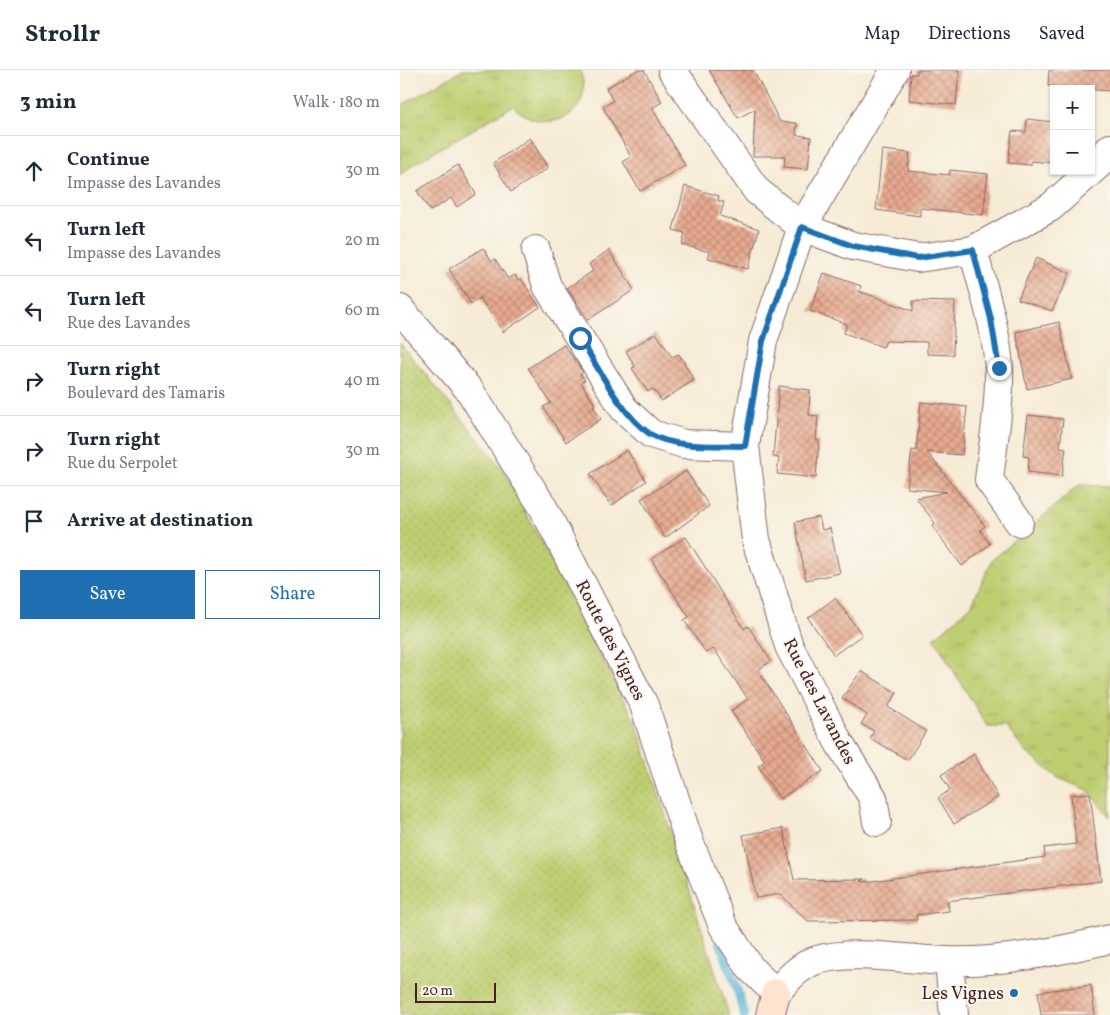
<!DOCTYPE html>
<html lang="en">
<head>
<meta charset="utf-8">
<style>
  body { margin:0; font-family:Vollkorn,serif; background:#f6f6f7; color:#1f2937 }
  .controls { position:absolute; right:15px; top:15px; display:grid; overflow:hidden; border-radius:0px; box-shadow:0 1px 4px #0004 }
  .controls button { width:45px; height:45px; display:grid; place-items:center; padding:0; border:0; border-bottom:1px solid #e0e1e3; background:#fff; color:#1f2937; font:25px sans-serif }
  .scale { position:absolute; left:15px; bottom:12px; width:81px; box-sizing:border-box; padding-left:5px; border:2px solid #4a1f2b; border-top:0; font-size:14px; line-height:18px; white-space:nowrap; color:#4a1f2b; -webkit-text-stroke:4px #fbf7ec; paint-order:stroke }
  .stop { position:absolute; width:15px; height:15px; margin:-11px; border:4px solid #1f6fb2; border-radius:50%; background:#fff }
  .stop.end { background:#1f6fb2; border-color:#fff; box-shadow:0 1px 5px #0008 }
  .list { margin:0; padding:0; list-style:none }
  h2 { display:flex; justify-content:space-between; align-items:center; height:65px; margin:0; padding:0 20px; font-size:21px }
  h2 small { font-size:16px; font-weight:400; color:#747a83 }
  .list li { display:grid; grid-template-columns:32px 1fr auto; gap:15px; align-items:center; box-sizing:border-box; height:70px; padding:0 20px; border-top:1px solid #e0e1e3 }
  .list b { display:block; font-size:19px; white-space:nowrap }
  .list p { margin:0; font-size:16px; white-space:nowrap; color:#747a83 }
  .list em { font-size:16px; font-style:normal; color:#747a83 }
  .actions { display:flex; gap:10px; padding:15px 20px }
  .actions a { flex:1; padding:11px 0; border:1px solid #1f6fb2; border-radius:0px; text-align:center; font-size:18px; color:#1f6fb2 }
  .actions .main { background:#1f6fb2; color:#fff }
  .icon { flex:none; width:28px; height:28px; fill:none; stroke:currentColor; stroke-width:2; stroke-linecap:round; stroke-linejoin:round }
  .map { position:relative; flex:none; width:710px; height:945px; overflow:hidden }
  header { display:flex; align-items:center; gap:30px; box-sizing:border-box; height:70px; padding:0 25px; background:#fff; border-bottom:1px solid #e0e1e3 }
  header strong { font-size:24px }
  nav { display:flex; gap:28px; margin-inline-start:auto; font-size:18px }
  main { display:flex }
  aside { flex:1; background:#fff }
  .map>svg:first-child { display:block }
  .grass { fill:url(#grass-dots); stroke:#84764e }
  .park { fill:url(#park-tufts); stroke:#84764e }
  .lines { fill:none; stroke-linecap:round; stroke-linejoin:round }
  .stream { stroke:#5ab3d7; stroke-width:9 }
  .building { fill:url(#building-cross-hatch) }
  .street-casing { stroke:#866666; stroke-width:30 }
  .secondary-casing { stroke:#866666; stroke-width:30 }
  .street { stroke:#fff; stroke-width:28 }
  .secondary { stroke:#fde4d1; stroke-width:28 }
  .route { stroke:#1f6fb2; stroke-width:6 }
  .poi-dot { fill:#1f6fb2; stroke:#fbf7ec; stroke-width:2 }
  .labels { text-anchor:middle; stroke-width:4; stroke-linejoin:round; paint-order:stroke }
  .street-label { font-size:18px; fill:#4a1f2b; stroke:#fbf7ec }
  .poi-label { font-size:18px; fill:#4a1f2b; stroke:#fbf7ec; text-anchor:end }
</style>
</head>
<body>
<header>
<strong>Strollr</strong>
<nav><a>Map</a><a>Directions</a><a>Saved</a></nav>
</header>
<main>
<aside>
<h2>3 min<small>Walk · 180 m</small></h2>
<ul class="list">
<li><svg class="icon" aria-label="ahead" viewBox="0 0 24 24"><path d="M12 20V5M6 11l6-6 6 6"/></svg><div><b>Continue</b><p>Impasse des Lavandes</p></div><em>30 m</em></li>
<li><svg class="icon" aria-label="left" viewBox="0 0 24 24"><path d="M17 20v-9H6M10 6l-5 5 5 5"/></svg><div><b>Turn left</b><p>Impasse des Lavandes</p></div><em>20 m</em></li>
<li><svg class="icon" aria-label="left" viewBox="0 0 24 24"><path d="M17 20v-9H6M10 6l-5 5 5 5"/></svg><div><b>Turn left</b><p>Rue des Lavandes</p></div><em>60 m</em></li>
<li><svg class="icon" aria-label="right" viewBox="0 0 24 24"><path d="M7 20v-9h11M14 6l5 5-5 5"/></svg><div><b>Turn right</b><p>Boulevard des Tamaris</p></div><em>40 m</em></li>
<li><svg class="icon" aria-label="right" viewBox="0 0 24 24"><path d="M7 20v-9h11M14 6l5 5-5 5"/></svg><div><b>Turn right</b><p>Rue du Serpolet</p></div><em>30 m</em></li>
<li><svg class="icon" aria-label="arrive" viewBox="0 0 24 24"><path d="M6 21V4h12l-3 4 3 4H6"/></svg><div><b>Arrive at destination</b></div></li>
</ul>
<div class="actions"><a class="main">Save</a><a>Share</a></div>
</aside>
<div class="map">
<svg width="710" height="945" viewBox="0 0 710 945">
  <defs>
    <pattern id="grass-dots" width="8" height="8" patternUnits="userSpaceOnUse" patternTransform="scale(1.25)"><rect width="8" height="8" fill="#bdce71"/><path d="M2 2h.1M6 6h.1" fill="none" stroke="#a4b062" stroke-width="1.8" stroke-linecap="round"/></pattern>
    <pattern id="park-tufts" width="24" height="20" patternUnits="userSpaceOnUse" patternTransform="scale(1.25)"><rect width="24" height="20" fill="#bdce71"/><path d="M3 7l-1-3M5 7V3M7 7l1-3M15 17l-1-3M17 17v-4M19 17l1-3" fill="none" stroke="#a4b062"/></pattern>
    <pattern id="building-cross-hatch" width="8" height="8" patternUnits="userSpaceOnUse" patternTransform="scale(1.25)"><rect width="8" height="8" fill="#e7ab90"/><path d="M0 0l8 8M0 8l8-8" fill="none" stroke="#bd8b76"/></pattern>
  </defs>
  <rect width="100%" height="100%" fill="#fbf7ec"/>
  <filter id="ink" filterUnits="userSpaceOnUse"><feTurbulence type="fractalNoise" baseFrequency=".02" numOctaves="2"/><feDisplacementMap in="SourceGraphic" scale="10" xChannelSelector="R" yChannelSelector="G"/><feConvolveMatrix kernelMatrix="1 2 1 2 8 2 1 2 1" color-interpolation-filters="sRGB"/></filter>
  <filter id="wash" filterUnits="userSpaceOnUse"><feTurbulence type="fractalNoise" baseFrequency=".0096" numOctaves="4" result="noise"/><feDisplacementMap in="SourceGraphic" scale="20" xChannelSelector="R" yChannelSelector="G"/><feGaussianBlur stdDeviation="1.12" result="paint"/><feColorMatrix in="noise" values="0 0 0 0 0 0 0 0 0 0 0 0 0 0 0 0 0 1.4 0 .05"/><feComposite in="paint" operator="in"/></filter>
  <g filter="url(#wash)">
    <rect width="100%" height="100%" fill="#f6ebd5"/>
    <path class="grass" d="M0 273 103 399 237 655 329 945H0Z"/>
    <path class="park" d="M63 0H180C197 47 145 68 113 36L15 93 0 105V36Z
      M679 415 710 416V747L688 720 658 708 626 682 605 656H587L534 568 571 536 592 490Z"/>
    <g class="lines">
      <path class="stream" d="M320 872 337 919 344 945"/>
    </g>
    <g id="blocks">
      <path class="building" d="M237 0H244L262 32 252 38 285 95 240 121 223 92 231 87 203 37 213 31 206 18Z
        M309 0H353L380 52 397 53 396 65 411 67 408 99 384 97 385 86H353L355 39 338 48Z
        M517 0H559L556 35 509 30 511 4H517Z
        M649 0H710V21L648 16Z
        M627 49 654 52 652 93 631 91V95L608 93 612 61 626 62Z
        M130 68 148 98 111 122 93 93Z
        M482 80 510 83 508 101 550 105V100L588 104 583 145 520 138V146L476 140Z
        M58 95 76 124 57 137 51 128 30 141 17 121Z
        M285 116 319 126 318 131 324 132 320 146 359 159 348 199 308 188 310 182 282 175 285 163 273 160Z
        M83 178 92 191 95 189 108 209 115 205 118 210 121 209 140 237 103 262 80 228 71 234 49 199Z
        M209 180 234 220 188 250 167 218 193 201 189 194Z
        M636 188 670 203 652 241 618 229Z
        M424 203 461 216 459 221 513 241V231L555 232 553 285 527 284V272L486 271 483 277 444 263 447 254 410 241Z
        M659 252 672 309 627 319 616 262Z
        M256 263 272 287 279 284 294 310 262 331 253 319 248 322 232 298 235 297 226 281Z
        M164 275 183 302 180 304 185 310 181 312 195 335 193 336 201 349 166 372 143 337 151 333 128 298Z
        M379 316 410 320 409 345 418 346 416 370 419 371 416 408 377 404 379 388 373 387Z
        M521 332 567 337 562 385 527 382 585 456 580 460 590 474 562 496 532 456 535 453 516 428 547 422 507 418 512 380 516 381Z
        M628 345 663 349 660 377 666 378 662 406 628 402 629 387 623 386Z
        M227 380 246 411 211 436 190 404Z
        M286 401 309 436 265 468 241 429Z
        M419 447 422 460 430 458 440 503 406 510 395 452Z
        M286 467 344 559 348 556 371 591 358 600 423 701 380 729 358 696 365 691 331 641 348 629 314 579 306 583 284 550 289 547 251 489Z
        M435 528 462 565 434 585 408 548Z
        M461 601 497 623 488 637 526 661 508 690 470 668 474 661 461 654 467 645 442 628Z
        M574 684 598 727 554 754 538 728 550 720 541 705Z
        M690 723 701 811 547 831 549 841 516 845 517 850 408 851 380 824 356 828 343 765 383 758 394 810 465 809 461 811 465 812 645 787 644 778 676 774 671 725Z
        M691 915 695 945H641L638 922Z"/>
    </g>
  </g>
  <g filter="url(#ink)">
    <use href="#blocks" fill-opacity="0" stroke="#866666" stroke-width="1"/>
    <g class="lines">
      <g class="street-casing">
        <path id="street" d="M272 0 357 121 402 157 453 176 518 188 573 180 651 137 699 94 710 78
          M136 180 147 216 224 339 251 364 284 374 345 376
          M573 180C583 219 597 260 599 300 600 337 593 373 589 410L619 452
          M0 239 70 321 143 437 244 635 289 771 323 856 351 899 376 923C388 909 399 896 417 890 453 879 509 890 547 891 597 893 661 881 710 869
          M477 752 473 728 439 673 389 576 356 470 345 376 363 271 402 157 495 0
          M549 892 554 945"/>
      </g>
      <g class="secondary-casing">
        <path id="secondary" d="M370 945 376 923"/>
      </g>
      <use href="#street" class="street"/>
      <use href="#secondary" class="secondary"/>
    </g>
  </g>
  <g class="lines" filter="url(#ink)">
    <path class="route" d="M180 268C198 297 221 345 250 364 275 379 318 375 345 376L363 271 402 157 453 176 518 188 573 180 591 249 599 298"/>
  </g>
  <circle class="poi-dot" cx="614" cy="923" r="5"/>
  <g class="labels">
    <g class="street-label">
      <text transform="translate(211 570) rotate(63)" y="6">Route des Vignes</text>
      <text transform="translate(420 631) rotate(63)" y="6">Rue des Lavandes</text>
    </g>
    <g class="poi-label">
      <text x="604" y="929">Les Vignes</text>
    </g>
  </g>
</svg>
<div class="controls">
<button>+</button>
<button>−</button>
</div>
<div class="scale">20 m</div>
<div class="stop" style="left:180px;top:268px"></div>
<div class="stop end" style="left:599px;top:298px"></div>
</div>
</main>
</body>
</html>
